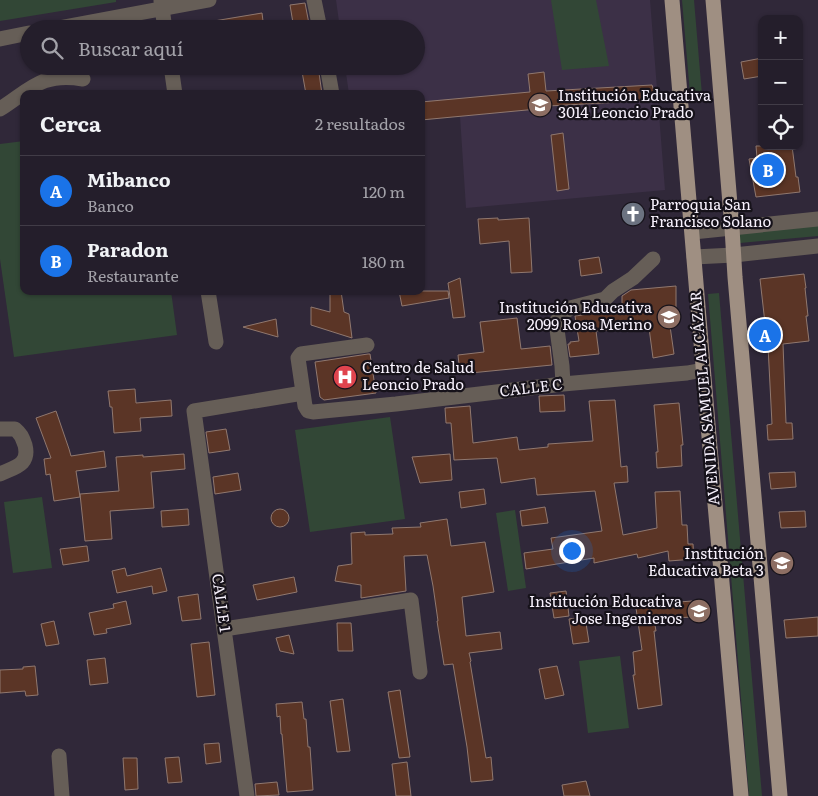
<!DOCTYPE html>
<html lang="es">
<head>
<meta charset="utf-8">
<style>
  body { margin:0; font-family:Literata,serif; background:#2c2733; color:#f1f3f6 }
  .controls { position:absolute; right:15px; top:15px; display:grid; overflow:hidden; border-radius:10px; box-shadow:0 1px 4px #0004 }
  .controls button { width:45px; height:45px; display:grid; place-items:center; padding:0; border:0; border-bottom:1px solid #413c47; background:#241e2b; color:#f1f3f6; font:25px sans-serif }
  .you { position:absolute; left:571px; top:550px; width:18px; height:18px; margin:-12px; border:4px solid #fff; border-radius:50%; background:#1a73e8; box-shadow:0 0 0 8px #1a73e833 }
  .badge { display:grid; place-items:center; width:32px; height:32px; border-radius:50%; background:#1a73e8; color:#fff; font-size:16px; font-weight:700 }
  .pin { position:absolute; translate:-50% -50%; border:2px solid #fff; box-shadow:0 1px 5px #0006 }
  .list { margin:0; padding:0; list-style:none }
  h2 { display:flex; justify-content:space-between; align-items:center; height:65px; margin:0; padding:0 20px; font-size:21px }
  h2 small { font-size:16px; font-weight:400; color:#a3a2a9 }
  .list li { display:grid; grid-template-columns:32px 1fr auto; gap:15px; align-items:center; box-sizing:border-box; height:70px; padding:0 20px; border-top:1px solid #413c47 }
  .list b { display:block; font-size:19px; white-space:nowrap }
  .list p { margin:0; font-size:16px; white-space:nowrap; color:#a3a2a9 }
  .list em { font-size:16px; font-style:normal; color:#a3a2a9 }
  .icon { flex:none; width:28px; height:28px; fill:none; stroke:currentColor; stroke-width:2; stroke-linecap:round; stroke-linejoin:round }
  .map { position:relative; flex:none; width:818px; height:796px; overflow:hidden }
  .search { position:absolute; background:#241e2b; box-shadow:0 1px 4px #0004; left:20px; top:20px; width:405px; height:55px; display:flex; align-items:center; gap:12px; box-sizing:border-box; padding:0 18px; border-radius:28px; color:#a3a2a9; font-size:19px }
  .panel { position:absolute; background:#241e2b; box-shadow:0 1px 4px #0004; left:20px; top:90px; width:405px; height:205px; border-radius:10px }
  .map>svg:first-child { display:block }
  .built { fill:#3c3047 }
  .green { fill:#324736 }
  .building { fill:#5b3526; stroke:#90786f }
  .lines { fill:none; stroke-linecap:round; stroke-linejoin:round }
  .minor { stroke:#665e57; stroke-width:15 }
  .major { stroke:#9f8f82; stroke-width:15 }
  .labels { text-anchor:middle; stroke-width:4.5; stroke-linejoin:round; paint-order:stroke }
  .poi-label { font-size:15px; fill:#f8f2fd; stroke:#16121a; text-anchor:start }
  .street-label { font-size:15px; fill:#f8f2fd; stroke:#16121a }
</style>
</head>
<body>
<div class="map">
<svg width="818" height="796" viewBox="0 0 818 796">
  <rect width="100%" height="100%" fill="#302839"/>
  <path class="built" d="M336 0H650L665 190 466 208 460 116 421 120V94H349L345 66H416V29H340Z"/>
  <path class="green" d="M0 0H116V2L0 21Z
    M551 0H596L609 66 562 70Z
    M682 0H694L702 95 690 94Z
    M24 141V291H171L177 335 14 357 0 259V144Z
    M818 224V236L740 243 739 231Z
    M719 293 762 796H749L708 294Z
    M390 417 405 519 310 532 295 430Z
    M42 497 52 568 13 573 4 502Z
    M515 510 526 588 508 591 496 513Z
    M620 656 629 728 588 733 579 661Z"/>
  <path class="building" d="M305 3 310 29H294L290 5Z
    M262 13 264 29H208V22Z
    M762 58V76L744 79 741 62Z
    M301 66H318L322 94H306Z
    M544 72 546 91 652 85 657 100 548 106V108L421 120V102L530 92 528 74Z
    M563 133 569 189 557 191 551 135Z
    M756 146H792L796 177H798L800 192 756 197 749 159 757 158Z
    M498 218V220L529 218 532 272 511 273 509 241 480 244 478 219Z
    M599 257 602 273 581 276 579 260Z
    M804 274 806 288H805L808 316H806L809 341 783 344 786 423H792L793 439 768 440 767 425 772 424 768 346 765 347 763 332H766L760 279Z
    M460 278 465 317 453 318 448 283Z
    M676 286V326H670L674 354 653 358 649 328 596 331 599 354 570 357 568 344H570V342L579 341 575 316 622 309V296L631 290Z
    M330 291H341L344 312 349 314 352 338 311 325V307L330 312Z
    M399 291H448L449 298 402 306Z
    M517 318 521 349 550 346 552 365 460 374 458 355 484 352 480 322Z
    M276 319 278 337 243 327Z
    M368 354H370L376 393 324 400 320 397 315 362Z
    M135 389 136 403 171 400 172 416 140 418 141 431 114 433 112 407H110L108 391Z
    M564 395 565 411 540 412 539 396Z
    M615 400 621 467 627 466 628 482 614 483 623 535 657 528 655 492 680 491 682 525H687L688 544H693L694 559 669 561 668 551 638 558 637 554 594 563V558L526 569 524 553 553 549 551 538 602 531 595 491 537 495 535 478 501 483 497 458 454 460 451 423H446L445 408 470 406 473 443 517 437 519 450 548 447V444L593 441 589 401Z
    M679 403 683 445H681L682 466 657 468 656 452H658L654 405Z
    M56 411 69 449 71 456 104 451 106 467 76 471 80 497 54 501 50 474 46 475 44 459 51 458 36 418Z
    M226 429 230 450 209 453 206 432Z
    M184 454 185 469 151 472 154 508 110 511 112 539 85 541 80 494 119 491 116 457 143 455V457Z
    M450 454 452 480 420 483 412 457Z
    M795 472 796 487 771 489 769 473Z
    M238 473 241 490 215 494 213 477Z
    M484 489 486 504 461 508 459 492Z
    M545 507 548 523 522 526 520 511Z
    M188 509 189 525 162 527 161 511Z
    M271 518a9 9 0 1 1 18 0a9 9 0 1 1-18 0Z
    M805 511 806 527 781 528 779 512Z
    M447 519 451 546 485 542 491 575 494 592 462 597 466 636 500 632 502 649 469 653 471 661 470 662 486 758 491 757 493 780 471 782 467 747 453 664 444 665 437 621H438L433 586 427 555 404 556 406 591 361 598V585L335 581 338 566 352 564 351 533 365 532V535L393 534 392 528 421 527 420 523Z
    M87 546 89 561 63 565 60 549Z
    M125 568 127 576 161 568 167 591 153 594 152 586 117 593 112 571Z
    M294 577 297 592 257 600 253 585Z
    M566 591 569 616 554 618 550 593Z
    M198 594 201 619 182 621 178 597Z
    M126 601 131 624 106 629 107 633 94 635 89 613 114 608 113 604Z
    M692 601V617L654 619 656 631H654L662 705 638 709 633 675H635L633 652 642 650 636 608 666 604V603Z
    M585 617 589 642 573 644 569 619Z
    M818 617V636L786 638 784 620Z
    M54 621 59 644 46 646 41 624Z
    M337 623H351L353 651H338Z
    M289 635 294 654 280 651 276 638Z
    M209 642 215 695 197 697 191 644Z
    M105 658 108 683 90 685 87 660Z
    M35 666 38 695 26 696 25 691 0 693V670L23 669V667Z
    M557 666 564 695 545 699 539 669Z
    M400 690 410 757 399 758 388 692Z
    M343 699 350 751 337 752 330 701Z
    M302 702 304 719H306L308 747H310L313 790 287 792 282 734H281L280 716 277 717 276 704Z
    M219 743 221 762 206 764 204 744Z
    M179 757 182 782 168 783 165 758Z
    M123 758H137L138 789 125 790Z
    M407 762 411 796H396L392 764Z
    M586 781 590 796H564L562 785Z
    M277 782 279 795 256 796 255 784Z"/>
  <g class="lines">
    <path class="minor" d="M314 0 320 29
      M161 1 165 29
      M53 29 209 0
      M0 39 29 33
      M171 66 175 94
      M327 66 332 94
      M0 109C31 89 42 72 83 79
      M693 232 818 219
      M694 257 734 255 818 246
      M208 291 216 342
      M367 345 301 354 298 358 305 406 308 411 313 412 396 404 563 384 687 373 703 370
      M563 384 562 366 556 322 561 315 570 308 605 299 613 291 633 278 653 259
      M0 429H15C21 434 22 437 25 445 30 465 15 467 0 474
      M224 629 411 600 420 672
      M59 756 62 796
      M247 796 194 411 303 393"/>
    <path class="major" d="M672 0C695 265 716 531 741 796
      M713 0 732 228 735 277 780 796"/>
  </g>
  <defs>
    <g id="school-disc" transform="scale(1.25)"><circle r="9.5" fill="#8d6e63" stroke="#16121a"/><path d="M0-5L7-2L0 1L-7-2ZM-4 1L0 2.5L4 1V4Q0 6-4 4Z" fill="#fff"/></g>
    <g id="church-disc" transform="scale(1.25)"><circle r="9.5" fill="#6b7280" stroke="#16121a"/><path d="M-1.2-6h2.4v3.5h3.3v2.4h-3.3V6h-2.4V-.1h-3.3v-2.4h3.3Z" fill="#fff"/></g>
    <g id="hospital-disc" transform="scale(1.25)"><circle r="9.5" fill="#e0444e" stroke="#16121a"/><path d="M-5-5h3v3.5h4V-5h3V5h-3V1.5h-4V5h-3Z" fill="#fff"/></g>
  </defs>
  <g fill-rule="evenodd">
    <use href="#school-disc" x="540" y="105"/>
    <use href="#church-disc" x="633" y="214"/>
    <use href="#school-disc" x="669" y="317"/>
    <use href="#hospital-disc" x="345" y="377"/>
    <use href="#school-disc" x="782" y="563"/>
    <use href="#school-disc" x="699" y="611"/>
  </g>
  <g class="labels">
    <g class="poi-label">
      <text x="558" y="101">Institución Educativa<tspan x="558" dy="17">3014 Leoncio Prado</tspan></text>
      <text x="650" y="210">Parroquia San<tspan x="650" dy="17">Francisco Solano</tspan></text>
      <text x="652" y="313" text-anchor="end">Institución Educativa<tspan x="652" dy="17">2099 Rosa Merino</tspan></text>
      <text x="362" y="373">Centro de Salud<tspan x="362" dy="17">Leoncio Prado</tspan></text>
      <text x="764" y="559" text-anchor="end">Institución<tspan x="764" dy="17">Educativa Beta 3</tspan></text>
      <text x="682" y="607" text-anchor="end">Institución Educativa<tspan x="682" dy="17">Jose Ingenieros</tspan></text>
    </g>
    <g class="street-label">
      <text transform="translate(531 388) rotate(-7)" y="5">CALLE C</text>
      <text transform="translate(705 398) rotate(-95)" y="5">AVENIDA SAMUEL ALCÁZAR</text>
      <text transform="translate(221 603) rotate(82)" y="5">CALLE 1</text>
    </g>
  </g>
</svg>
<div class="controls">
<button>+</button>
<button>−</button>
<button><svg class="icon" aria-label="locate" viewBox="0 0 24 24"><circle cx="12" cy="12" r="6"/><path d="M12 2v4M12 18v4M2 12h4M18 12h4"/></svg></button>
</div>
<div class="you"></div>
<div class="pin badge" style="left:765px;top:335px">A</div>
<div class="pin badge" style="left:768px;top:170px">B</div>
<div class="search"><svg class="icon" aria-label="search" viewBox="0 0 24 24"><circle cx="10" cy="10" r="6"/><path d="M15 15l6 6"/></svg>Buscar aquí</div>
<section class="panel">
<h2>Cerca<small>2 resultados</small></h2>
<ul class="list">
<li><span class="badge">A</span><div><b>Mibanco</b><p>Banco</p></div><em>120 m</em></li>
<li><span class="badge">B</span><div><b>Paradon</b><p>Restaurante</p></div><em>180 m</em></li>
</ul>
</section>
</div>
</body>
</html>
